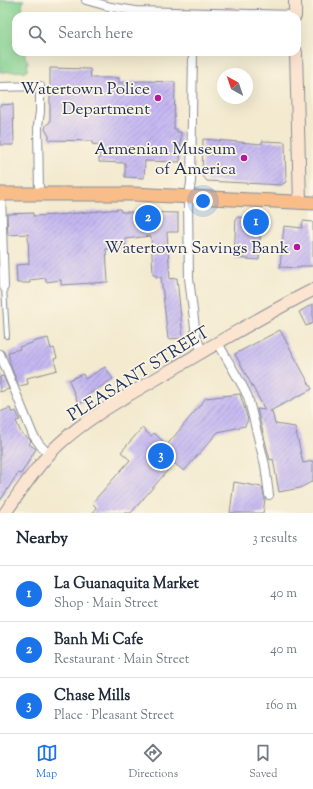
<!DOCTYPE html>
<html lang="en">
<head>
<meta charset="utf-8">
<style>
  body { margin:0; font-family:"Sorts Mill Goudy",serif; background:#f6f6f7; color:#1f2937 }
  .compass { position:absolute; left:217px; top:68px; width:36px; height:36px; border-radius:50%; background:#fff; box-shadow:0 4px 16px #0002; rotate:320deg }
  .you { position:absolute; left:203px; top:201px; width:14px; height:14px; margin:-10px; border:3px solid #fff; border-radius:50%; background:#1a73e8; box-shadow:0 0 0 6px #1a73e833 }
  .badge { display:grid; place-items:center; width:26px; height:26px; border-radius:50%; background:#1a73e8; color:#fff; font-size:13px; font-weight:700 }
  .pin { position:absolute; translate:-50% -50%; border:2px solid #fff; box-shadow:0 1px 4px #0006 }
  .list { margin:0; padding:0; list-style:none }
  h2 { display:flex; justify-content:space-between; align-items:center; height:52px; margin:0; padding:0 16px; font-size:17px }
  h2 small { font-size:13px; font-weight:400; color:#747a83 }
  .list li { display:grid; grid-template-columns:26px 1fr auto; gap:12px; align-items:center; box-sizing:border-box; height:56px; padding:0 16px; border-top:1px solid #e0e1e3 }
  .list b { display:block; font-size:15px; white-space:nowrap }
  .list p { margin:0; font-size:13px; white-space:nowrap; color:#747a83 }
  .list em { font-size:13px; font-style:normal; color:#747a83 }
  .icon { flex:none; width:22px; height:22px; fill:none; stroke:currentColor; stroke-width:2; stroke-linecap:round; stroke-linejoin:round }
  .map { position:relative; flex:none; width:313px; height:513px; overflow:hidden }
  .search { position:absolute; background:#fff; box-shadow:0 4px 16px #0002; left:12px; right:12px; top:12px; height:44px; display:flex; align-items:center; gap:10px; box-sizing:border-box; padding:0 14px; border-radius:12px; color:#747a83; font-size:15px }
  .sheet { height:220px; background:#fff }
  nav { display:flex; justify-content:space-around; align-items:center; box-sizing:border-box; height:56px; border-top:1px solid #e0e1e3; background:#fff; font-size:11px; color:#747a83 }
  nav a { display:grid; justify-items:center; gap:2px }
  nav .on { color:#1a73e8 }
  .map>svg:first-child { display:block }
  .green { fill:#84d392; stroke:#508178 }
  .building { fill:url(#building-hatch) }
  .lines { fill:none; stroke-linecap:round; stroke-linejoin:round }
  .lane-casing { stroke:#878c96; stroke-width:6 }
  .street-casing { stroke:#878c96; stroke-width:10 }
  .secondary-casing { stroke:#878c96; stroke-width:14 }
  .primary-casing { stroke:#878c96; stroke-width:15 }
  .lane { stroke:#fff; stroke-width:4 }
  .street { stroke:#fff; stroke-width:8 }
  .secondary { stroke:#fce5d0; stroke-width:12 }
  .primary { stroke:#f8bd89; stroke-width:13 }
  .poi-dot { fill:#b5179e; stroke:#fcf5e5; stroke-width:1.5 }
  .labels { text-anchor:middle; stroke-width:3.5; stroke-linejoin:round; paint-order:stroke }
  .poi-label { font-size:17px; fill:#1b2f5e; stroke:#fcf5e5; text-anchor:end }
  .street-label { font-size:17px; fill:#1b2f5e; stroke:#fcf5e5 }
</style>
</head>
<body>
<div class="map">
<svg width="313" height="513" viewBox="0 0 313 513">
  <defs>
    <pattern id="building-hatch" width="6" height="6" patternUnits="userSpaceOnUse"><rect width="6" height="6" fill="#c5b7f2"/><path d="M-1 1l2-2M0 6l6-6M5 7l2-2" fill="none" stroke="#9f95c7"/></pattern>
  </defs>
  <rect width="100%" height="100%" fill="#fcf5e5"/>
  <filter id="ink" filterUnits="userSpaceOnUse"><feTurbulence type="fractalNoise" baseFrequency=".025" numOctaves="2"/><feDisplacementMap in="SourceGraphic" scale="8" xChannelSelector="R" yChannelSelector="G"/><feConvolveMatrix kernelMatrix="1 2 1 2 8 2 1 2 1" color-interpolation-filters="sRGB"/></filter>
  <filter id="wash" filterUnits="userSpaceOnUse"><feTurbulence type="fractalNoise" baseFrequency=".012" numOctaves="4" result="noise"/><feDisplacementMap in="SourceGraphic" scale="16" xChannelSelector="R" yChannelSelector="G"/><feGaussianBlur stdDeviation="0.9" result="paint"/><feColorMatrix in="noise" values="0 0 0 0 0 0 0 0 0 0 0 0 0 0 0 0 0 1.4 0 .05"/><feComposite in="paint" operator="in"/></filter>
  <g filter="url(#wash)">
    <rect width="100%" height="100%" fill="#f3eacf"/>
    <path class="green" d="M0 0H24L22 5 24 16H16V52H25V57L28 61 27 71 0 72Z"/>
    <g id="blocks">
      <path class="building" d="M50 68 90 69 91 78H119V83L142 81 175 82 174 129H177V132H181L180 162 145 161 144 178 125 177V163L99 162V145L92 144V141L49 140V136L45 129 46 125 50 122Z
        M13 104 14 145H0V105Z
        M203 139 262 144V141L285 142 286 182 281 185 207 181 202 175Z
        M120 209 121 212 178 213V232H167L170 279 177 278 183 338 168 339 161 277H156V275H153L151 236 125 239 126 248 106 249 108 282 61 285V280L46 282V278L30 280V283H17L16 265 29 264 28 234 8 235 7 214 33 213V216L57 215Z
        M236 217 261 219 259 260 234 258Z
        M303 221 313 222V266H301V268L280 267 284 226 302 228Z
        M313 304V323L306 326 299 312Z
        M280 330 312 389 270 411H272L275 424 295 427 303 463 313 461V481L300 488 279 492 273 459 270 460 257 409 265 410 235 354Z
        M48 338 51 349 54 348 57 358 54 359 57 370 27 378 28 384 19 386 11 367 8 352 20 349 19 347 32 343V342Z
        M105 367 113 379 86 396 88 400 78 404 69 380 83 374 85 379Z
        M3 376 9 389 0 392V377Z
        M240 394 248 420 245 426 218 432 184 471 174 463 131 513H93L96 507 92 503 130 460 121 452 142 428 151 436 154 433 167 445 206 398Z
        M10 408 12 413 16 411 20 420 16 421 21 433 28 438 31 441 29 444 36 449 21 474 18 473 0 501V412Z
        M234 482 262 487 265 499 263 513H230Z"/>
    </g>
  </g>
  <g filter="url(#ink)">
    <use href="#blocks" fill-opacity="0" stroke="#878c96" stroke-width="1"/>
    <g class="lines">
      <g class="lane-casing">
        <path id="lane" d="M4 287 7 336"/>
      </g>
      <g class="street-casing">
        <path id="street" d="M86 0 111 7 136 11 295 15
          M193 52 191 182 188 203 189 278 196 336 202 352
          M0 87 40 86V112L38 125 39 194
          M1 194 4 287
          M218 343 243 387 248 397 265 465 269 495
          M0 354 33 435 40 445 49 455"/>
      </g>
      <g class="secondary-casing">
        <path id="secondary" d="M295 0V16
          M296 52 300 202
          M5 513C22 489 38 464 59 444 93 413 134 392 173 369 219 342 265 314 313 290"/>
      </g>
      <g class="primary-casing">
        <path id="primary" d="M0 194H133L313 203"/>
      </g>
      <use href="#lane" class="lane"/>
      <use href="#street" class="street"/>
      <use href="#secondary" class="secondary"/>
      <use href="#primary" class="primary"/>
    </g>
  </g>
  <g class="poi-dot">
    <circle cx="158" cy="98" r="4"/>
    <circle cx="244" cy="158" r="4"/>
    <circle cx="297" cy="247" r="4"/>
  </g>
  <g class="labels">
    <g class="poi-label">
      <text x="150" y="94">Watertown Police<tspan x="150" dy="20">Department</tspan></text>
      <text x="236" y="154">Armenian Museum<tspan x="236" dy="20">of America</tspan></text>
      <text x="289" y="253">Watertown Savings Bank</text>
    </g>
    <g class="street-label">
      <text transform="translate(138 373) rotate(-32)" y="6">PLEASANT STREET</text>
    </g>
  </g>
</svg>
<svg class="compass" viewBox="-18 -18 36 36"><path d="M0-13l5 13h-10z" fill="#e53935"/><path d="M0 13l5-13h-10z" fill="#747a83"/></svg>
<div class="you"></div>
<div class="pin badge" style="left:256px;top:222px">1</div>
<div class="pin badge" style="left:148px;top:218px">2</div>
<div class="pin badge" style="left:161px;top:456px">3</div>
<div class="search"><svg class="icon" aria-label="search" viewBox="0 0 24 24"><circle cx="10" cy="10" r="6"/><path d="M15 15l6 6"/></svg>Search here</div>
</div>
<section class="sheet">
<h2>Nearby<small>3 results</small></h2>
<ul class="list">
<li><span class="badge">1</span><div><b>La Guanaquita Market</b><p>Shop · Main Street</p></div><em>40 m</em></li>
<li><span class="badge">2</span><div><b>Banh Mi Cafe</b><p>Restaurant · Main Street</p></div><em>40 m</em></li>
<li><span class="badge">3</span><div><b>Chase Mills</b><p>Place · Pleasant Street</p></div><em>160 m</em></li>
</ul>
</section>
<nav>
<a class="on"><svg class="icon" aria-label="map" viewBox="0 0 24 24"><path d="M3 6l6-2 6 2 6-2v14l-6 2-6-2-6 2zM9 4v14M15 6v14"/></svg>Map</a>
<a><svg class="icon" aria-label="directions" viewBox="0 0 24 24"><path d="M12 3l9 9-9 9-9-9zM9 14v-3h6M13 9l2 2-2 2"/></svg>Directions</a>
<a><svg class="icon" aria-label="saved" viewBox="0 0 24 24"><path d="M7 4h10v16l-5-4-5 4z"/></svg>Saved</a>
</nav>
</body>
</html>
